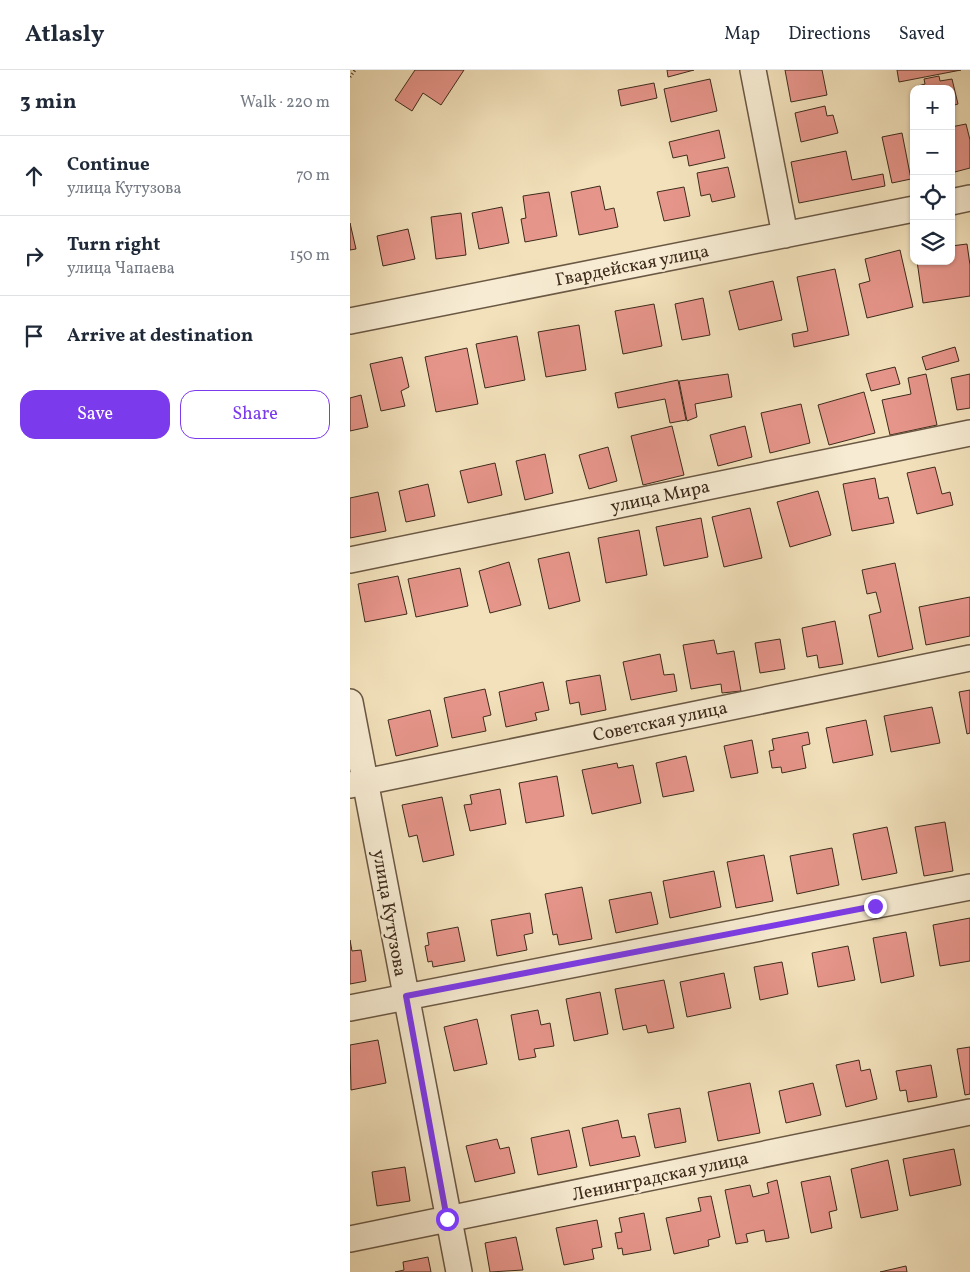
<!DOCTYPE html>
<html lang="en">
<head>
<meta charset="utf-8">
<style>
  body { margin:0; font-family:Vollkorn,serif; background:#f2f2f3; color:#1f2937 }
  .controls { position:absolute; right:15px; top:15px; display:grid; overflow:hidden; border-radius:10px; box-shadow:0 1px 4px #0004 }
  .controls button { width:45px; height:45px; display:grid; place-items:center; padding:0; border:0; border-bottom:1px solid #e0e1e3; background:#fff; color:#1f2937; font:25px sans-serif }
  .stop { position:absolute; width:15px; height:15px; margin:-11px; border:4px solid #7c3aed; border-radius:50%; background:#fff }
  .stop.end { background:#7c3aed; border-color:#fff; box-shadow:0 1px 5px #0008 }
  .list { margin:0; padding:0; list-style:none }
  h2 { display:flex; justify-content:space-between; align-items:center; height:65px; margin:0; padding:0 20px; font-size:21px }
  h2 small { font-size:16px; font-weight:400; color:#747a83 }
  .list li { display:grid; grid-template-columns:32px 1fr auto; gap:15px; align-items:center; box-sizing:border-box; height:80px; padding:0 20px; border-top:1px solid #e0e1e3 }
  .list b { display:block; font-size:19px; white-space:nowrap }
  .list p { margin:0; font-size:16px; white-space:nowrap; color:#747a83 }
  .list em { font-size:16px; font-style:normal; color:#747a83 }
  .actions { display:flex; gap:10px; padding:15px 20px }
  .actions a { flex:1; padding:11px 0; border:1px solid #7c3aed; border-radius:15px; text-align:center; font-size:18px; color:#7c3aed }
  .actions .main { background:#7c3aed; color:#fff }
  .icon { flex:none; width:28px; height:28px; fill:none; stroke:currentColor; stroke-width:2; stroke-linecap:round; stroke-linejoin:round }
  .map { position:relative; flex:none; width:620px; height:1202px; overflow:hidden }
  header { display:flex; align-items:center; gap:30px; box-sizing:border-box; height:70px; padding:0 25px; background:#fff; border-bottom:1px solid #e0e1e3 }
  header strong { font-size:24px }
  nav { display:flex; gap:28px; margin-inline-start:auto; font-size:18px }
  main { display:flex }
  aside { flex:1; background:#fff }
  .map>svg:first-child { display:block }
  .building { fill:#e6958a; stroke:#3e2b1c }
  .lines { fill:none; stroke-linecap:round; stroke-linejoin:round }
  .minor-casing { stroke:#6b5844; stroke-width:28 }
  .path { stroke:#3e2b1c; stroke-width:3; stroke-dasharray:1 2.5; stroke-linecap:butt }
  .minor { stroke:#f7ecd3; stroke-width:25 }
  .route { stroke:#7c3aed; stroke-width:6 }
  .labels { text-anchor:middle; stroke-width:4.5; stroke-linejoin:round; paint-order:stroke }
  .street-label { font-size:18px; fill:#3e2b1c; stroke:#f7ecd3 }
</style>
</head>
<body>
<header>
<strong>Atlasly</strong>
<nav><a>Map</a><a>Directions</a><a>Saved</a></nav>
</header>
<main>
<aside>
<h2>3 min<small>Walk · 220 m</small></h2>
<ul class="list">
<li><svg class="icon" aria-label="ahead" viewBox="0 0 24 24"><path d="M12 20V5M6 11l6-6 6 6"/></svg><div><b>Continue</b><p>улица Кутузова</p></div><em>70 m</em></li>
<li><svg class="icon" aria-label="right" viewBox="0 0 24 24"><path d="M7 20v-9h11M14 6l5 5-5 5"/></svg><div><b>Turn right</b><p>улица Чапаева</p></div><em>150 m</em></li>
<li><svg class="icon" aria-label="arrive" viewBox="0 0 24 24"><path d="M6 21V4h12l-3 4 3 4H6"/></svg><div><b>Arrive at destination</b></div></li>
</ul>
<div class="actions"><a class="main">Save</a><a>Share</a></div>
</aside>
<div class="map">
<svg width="620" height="1202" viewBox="0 0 620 1202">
  <rect width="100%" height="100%" fill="#f2e1bb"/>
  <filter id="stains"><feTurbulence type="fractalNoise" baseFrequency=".004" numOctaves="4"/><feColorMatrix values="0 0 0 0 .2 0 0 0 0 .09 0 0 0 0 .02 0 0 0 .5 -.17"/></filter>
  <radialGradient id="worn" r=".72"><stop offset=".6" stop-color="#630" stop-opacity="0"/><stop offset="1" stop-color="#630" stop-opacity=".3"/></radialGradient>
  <path class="building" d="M65 0H114L91 35 73 23 62 41 45 30Z
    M317 0H344L318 7Z
    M435 0H472L477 25 441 32Z
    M547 0H611L549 12Z
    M589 6 590 11 602 9 608 34 601 36V19H569L568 16 575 14 574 9Z
    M360 9 367 41 321 52 314 19Z
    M304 13 307 28 271 36 268 20Z
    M475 36 477 46 483 45 488 63 451 72 445 43Z
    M616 54 620 70V98L601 103V57Z
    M369 60 375 88 339 96 337 85 323 88 319 72Z
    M552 63 561 109 542 113 532 67Z
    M496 81 502 110 533 104 535 116 449 133 441 92Z
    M378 97 385 127 362 132 360 124 351 126 347 103Z
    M250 116 255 140 264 138 268 157 229 165 221 122Z
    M334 117 340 146 314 151 307 122Z
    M199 122 207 166 175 172 171 149 176 148 173 126Z
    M152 137 159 173 129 179 122 143Z
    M111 143 116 185 86 189 81 147Z
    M0 153 6 179 0 180Z
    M58 159 65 189 33 196 27 166Z
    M617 174 620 195V226L573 233 567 191H601V176Z
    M550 180 563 237 517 248 509 214 520 211 515 189Z
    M485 199 499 265 444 277 442 264 458 261 447 207Z
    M423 211 432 250 389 260 379 221Z
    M353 228 360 265 332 270 325 234Z
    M304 234 312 276 273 284 265 241Z
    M229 255 236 300 196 307 188 262Z
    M167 266 175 310 135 318 126 274Z
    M605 277 609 291 576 300 572 287Z
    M117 278 128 334 86 342 75 287Z
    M52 287 59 317 51 321 55 336 31 341 20 294Z
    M545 297 550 314 521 321 516 304Z
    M378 304 382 327 345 334 347 347 337 351 329 311Z
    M576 304 587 355 540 365 532 330 561 324 558 308Z
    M620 304V338L607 340 601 308Z
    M328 310 336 350 320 353 315 329 268 338 265 323Z
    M514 322 525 363 479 375 468 335Z
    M11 325 18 357 0 361V328Z
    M451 334 460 373 420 383 411 343Z
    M322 356 334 405 293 415 281 366Z
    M395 356 402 387 368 396 360 365Z
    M258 377 267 411 239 419 229 385Z
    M195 384 203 423 175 430 166 391Z
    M145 393 152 425 118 433 110 401Z
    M585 397 592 424 600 422 603 435 567 444 557 403Z
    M525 408 529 429 538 427 544 453 502 461 493 414Z
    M78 414 85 446 56 452 49 421Z
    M468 421 481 465 440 477 427 432Z
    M28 422 36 461 0 468V428Z
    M400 438 412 488 374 497 362 447Z
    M351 448 358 487 314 496 306 457Z
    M289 460 297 505 256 513 248 468Z
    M219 482 230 531 199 539 188 489Z
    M159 492 171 535 140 543 129 501Z
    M545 493 563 579 528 587 519 545 531 542 526 522 517 524 512 500Z
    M110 498 118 536 66 547 58 509Z
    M48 506 57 544 15 552 8 514Z
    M620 527V566L576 575 569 537Z
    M485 551 493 594 469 598 467 585 457 587 452 558Z
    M430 569 435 599 410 603 405 573Z
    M364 570 367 584 384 581 391 621 372 623 371 614 341 619 333 575Z
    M310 584 314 605 324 604 327 621 281 630 273 592Z
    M250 605 256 640 231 645 229 632 220 634 216 611Z
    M193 612 199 640 185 643 187 650 156 657 149 622Z
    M135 619 141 645 133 647 136 661 102 668 94 628Z
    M620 620V663L617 664 609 622Z
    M582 637 590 673 541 682 534 646Z
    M80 640 88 676 46 686 38 650Z
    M516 650 523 685 483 693 476 658Z
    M458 662 460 674 452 676 456 698 432 703 431 697 422 698 419 681 424 680 422 669Z
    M402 670 408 703 381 708 374 676Z
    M336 686 344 721 313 727 306 693Z
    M267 693 268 698 283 695 291 733 242 744 232 700Z
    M207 706 214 746 176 753 169 713Z
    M150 719 156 754 120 761 114 735 122 734 120 725Z
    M92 727 104 785 73 792 67 765 59 767 52 735Z
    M595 752 603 801 574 806 565 757Z
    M537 757 547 803 512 810 503 764Z
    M482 778 489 815 447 824 440 786Z
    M414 785 423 831 386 838 377 792Z
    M364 801 371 837 320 848 313 811Z
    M232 817 242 869 209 875 207 864 203 865 195 824Z
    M301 822 308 854 266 863 259 830Z
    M180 843 183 863 174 865 177 880 147 886 141 850Z
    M620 848V891L590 896 583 855Z
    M108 857 115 891 83 897 82 891 78 892 75 876 79 875 77 863Z
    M556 862 564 906 531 913 523 868Z
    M0 870 2 881 11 880 16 911 0 914Z
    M498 876 505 910 468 917 462 883Z
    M432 892 438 924 410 930 404 897Z
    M374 903 381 938 337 947 330 912Z
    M314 910 324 958 298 963 296 955 273 960 265 919Z
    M250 922 258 964 224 971 216 929Z
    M188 940 191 955 200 953 204 976 184 979 186 987 169 990 161 945Z
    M127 949 137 994 104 1001 94 957Z
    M28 970 36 1013 1 1020 0 975Z
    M620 977V1024L615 1025 607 979Z
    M509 990 511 1001 520 999 527 1029 496 1037 486 995Z
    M581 995 587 1027 558 1032 556 1020 550 1021 546 1001Z
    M400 1013 410 1063 368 1071 358 1022Z
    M463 1013 471 1045 436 1053 429 1021Z
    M330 1038 336 1072 305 1078 298 1044Z
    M268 1050 272 1068 285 1066 290 1086 240 1096 232 1058Z
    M219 1060 227 1097 188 1105 181 1068Z
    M147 1069 150 1079 159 1077 165 1103 125 1112 116 1076Z
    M604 1079 611 1115 560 1126 553 1089Z
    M538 1090 548 1140 511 1148 501 1099Z
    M55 1097 60 1131 27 1136 22 1102Z
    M480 1106 487 1140 479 1142 482 1158 461 1163 451 1112Z
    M427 1110 439 1168 416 1172 414 1160 396 1164 398 1172 386 1174 375 1120 400 1115 403 1127 419 1123 417 1113Z
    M361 1126 370 1167 358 1170 359 1176 324 1184 316 1148 351 1141 348 1128Z
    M294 1143 301 1180 273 1185 272 1178 268 1179 265 1163 272 1162 269 1148Z
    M247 1150 252 1177 242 1179 244 1189 214 1195 206 1158Z
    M166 1167 173 1200 140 1202 135 1173Z
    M78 1187 81 1202H45L54 1200 53 1192Z
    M556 1196 557 1202H530Z"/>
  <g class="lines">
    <g class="minor-casing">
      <path id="minor" d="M403 0 435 165
        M601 132 620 128
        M0 251 564 139
        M0 490 620 363
        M0 632 109 1202
        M0 715 620 588
        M0 938 620 817
        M0 1169 620 1042"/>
    </g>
    <path class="path" d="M0 7 5 0"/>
    <use href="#minor" class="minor"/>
  </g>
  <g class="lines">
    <path class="route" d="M97 1149 56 926 525 836"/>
  </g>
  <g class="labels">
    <g class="street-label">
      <text transform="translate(282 195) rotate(-11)" y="6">Гвардейская улица</text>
      <text transform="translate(310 426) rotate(-12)" y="6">улица Мира</text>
      <text transform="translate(310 651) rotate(-12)" y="6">Советская улица</text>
      <text transform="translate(40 843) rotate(80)" y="6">улица Кутузова</text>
      <text transform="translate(310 1106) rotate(-12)" y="6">Ленинградская улица</text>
    </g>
  </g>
  <rect width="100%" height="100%" filter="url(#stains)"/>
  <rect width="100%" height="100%" fill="url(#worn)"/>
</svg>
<div class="controls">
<button>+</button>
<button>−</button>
<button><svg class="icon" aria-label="locate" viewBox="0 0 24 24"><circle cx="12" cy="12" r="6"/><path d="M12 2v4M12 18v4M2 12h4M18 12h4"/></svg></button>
<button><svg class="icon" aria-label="layers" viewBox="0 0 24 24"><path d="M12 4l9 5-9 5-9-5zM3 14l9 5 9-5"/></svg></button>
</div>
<div class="stop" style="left:97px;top:1149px"></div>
<div class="stop end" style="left:525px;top:836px"></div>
</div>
</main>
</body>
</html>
